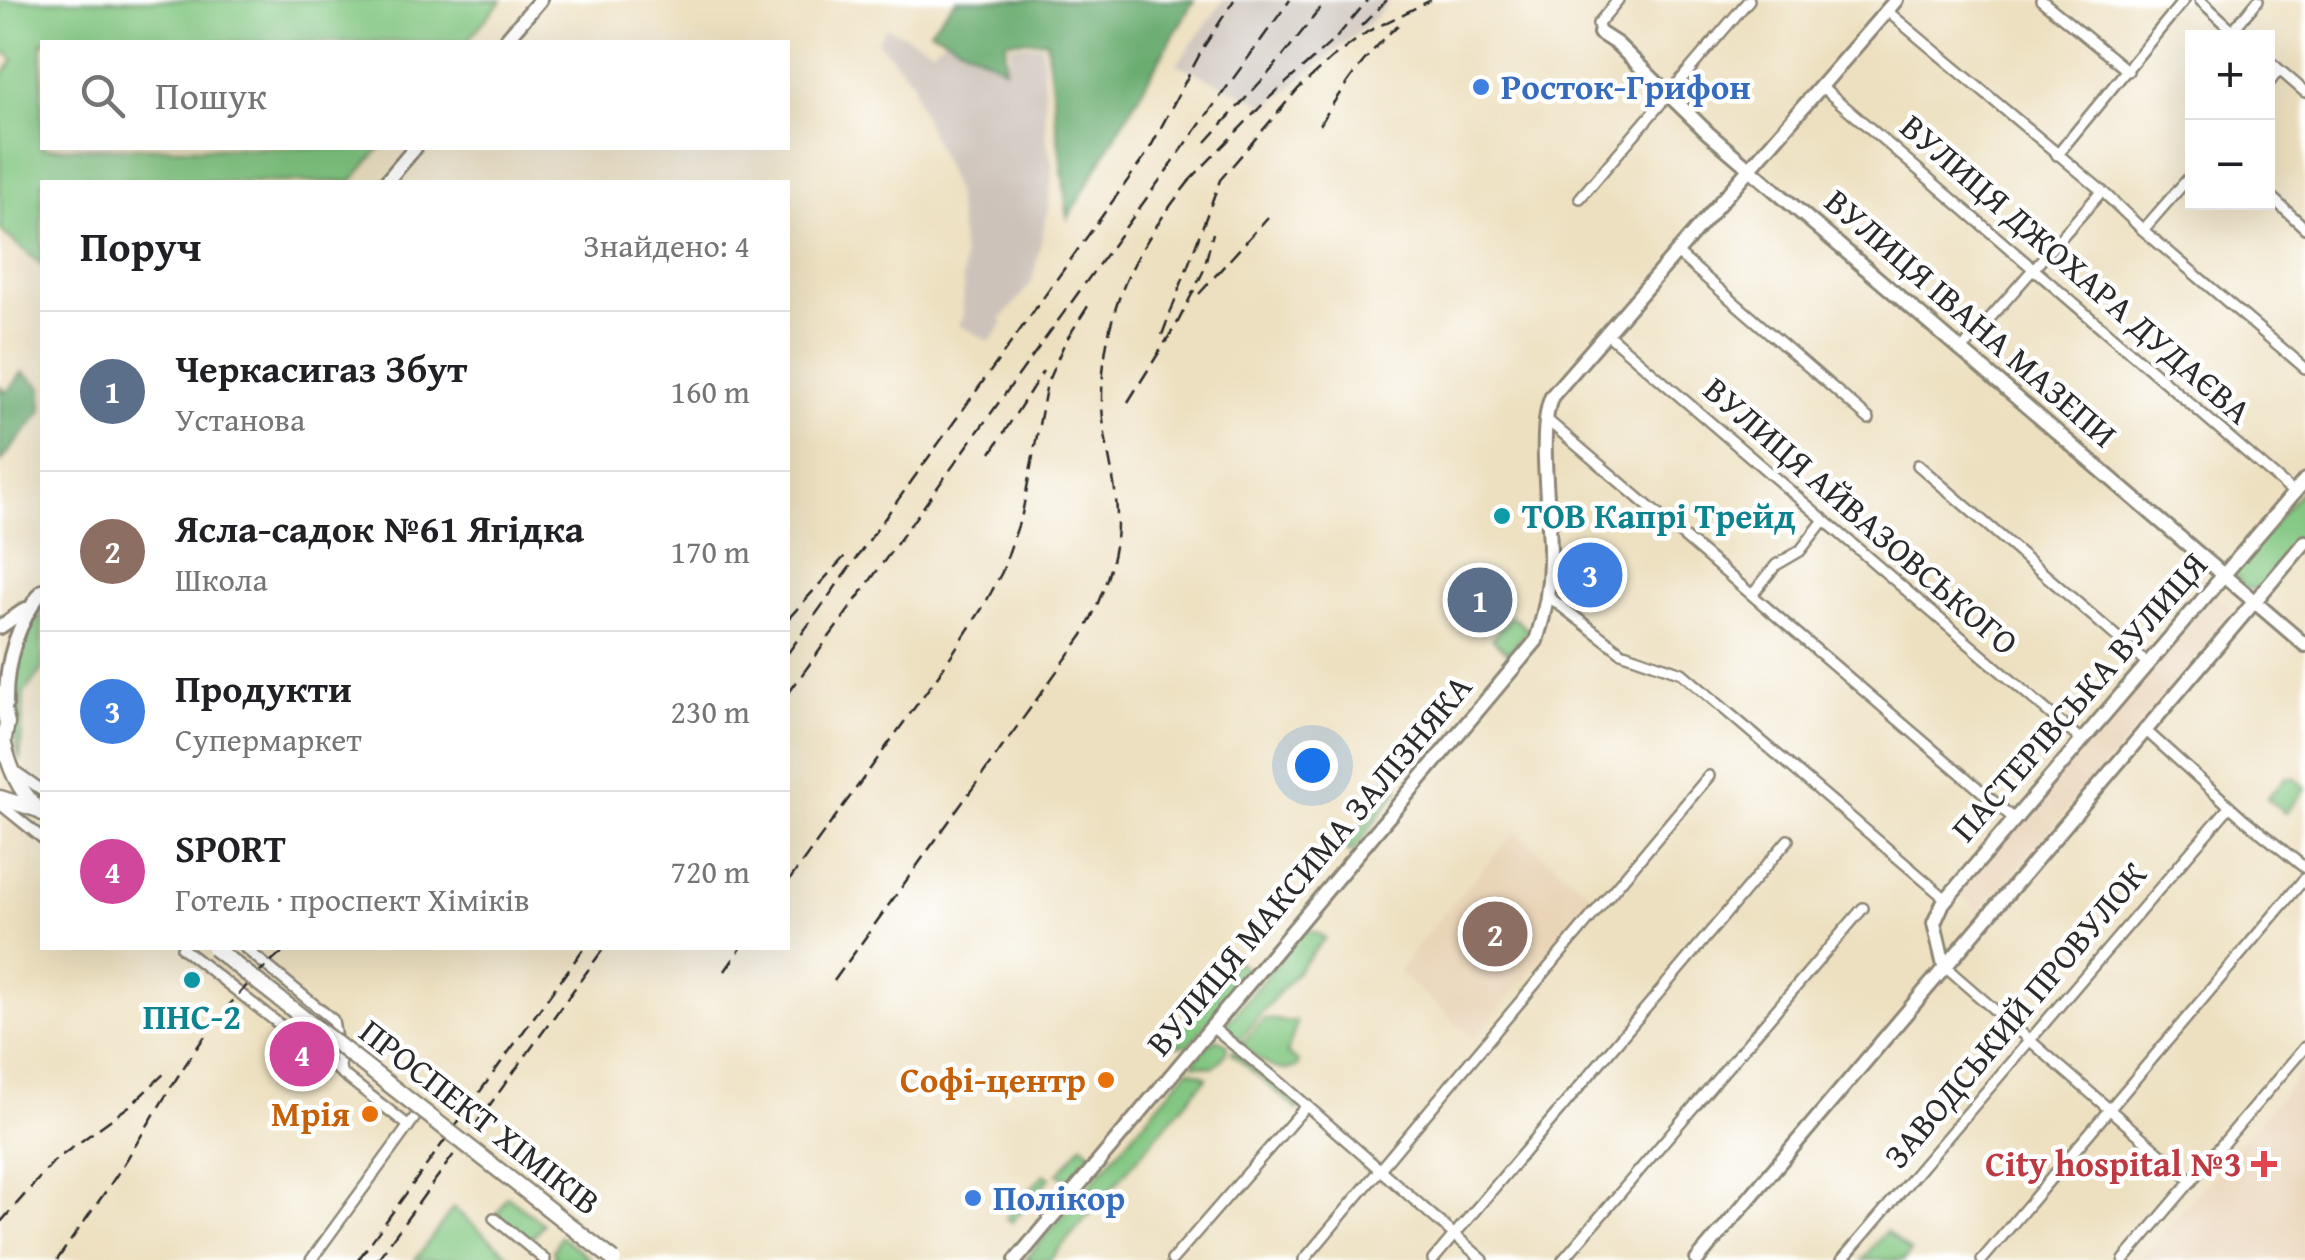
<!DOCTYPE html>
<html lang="uk">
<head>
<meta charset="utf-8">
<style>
  body { margin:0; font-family:"Gentium Book Plus",serif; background:#f2f2f2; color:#202124 }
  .controls { position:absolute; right:30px; top:30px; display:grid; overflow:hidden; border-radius:0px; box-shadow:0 10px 40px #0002 }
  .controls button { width:90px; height:90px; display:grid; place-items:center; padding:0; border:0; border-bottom:2px solid #e0e0e0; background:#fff; color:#202124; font:50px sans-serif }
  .you { position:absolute; left:1312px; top:765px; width:35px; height:35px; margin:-25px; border:8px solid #fff; border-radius:50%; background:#1a73e8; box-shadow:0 0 0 15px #1a73e833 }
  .badge { display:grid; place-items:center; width:65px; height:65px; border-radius:50%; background:#1f6fb2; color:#fff; font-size:32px; font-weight:700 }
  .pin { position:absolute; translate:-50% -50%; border:5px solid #fff; box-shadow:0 2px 10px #0006 }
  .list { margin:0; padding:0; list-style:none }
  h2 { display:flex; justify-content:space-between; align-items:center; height:130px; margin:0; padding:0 40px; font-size:42px }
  h2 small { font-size:32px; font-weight:400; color:#757577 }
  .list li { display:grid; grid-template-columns:65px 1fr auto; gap:30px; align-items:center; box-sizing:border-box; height:160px; padding:0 40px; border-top:2px solid #e0e0e0 }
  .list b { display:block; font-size:38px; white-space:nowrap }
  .list p { margin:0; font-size:32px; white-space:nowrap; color:#757577 }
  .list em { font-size:32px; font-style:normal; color:#757577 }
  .icon { flex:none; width:55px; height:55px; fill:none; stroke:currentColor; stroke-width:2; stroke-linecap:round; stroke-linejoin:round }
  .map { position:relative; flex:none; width:2305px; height:1260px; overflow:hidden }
  .search { position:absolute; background:#fff; box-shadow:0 10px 40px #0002; left:40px; top:40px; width:750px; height:110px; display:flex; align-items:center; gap:25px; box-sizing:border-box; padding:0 35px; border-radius:0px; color:#757577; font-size:38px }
  .panel { position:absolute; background:#fff; box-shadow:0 10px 40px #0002; left:40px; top:180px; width:750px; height:770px; border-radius:0px }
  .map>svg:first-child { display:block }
  .built { fill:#e9d4b8 }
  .industrial { fill:#ccc2b9 }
  .green { fill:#82c781; stroke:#567956; stroke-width:2.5 }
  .forest { fill:#69ac6f; stroke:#4a6c4d; stroke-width:2.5 }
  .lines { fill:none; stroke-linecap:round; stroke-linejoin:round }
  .street-casing { stroke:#8c8676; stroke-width:14 }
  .secondary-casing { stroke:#8c8676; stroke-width:18 }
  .primary-casing { stroke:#8c8676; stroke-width:19 }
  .street { stroke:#fff; stroke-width:9 }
  .secondary { stroke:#fff; stroke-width:12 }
  .primary { stroke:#fff; stroke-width:14 }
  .rail { stroke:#2b2b2b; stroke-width:2.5; stroke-dasharray:15 8; stroke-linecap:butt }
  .primary-bridge-casing { stroke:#8c8676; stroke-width:19; stroke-linecap:butt }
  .primary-bridge { stroke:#fff; stroke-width:14 }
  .shop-dot { fill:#3f7fe0; stroke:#fff; stroke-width:4 }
  .culture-dot { fill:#0f9aa8; stroke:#fff; stroke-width:4 }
  .food-dot { fill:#e8710a; stroke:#fff; stroke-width:4 }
  .health-dot { fill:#e0444e; stroke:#fff; stroke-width:4 }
  .labels { text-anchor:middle; stroke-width:9; stroke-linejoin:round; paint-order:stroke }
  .shop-label { font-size:35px; font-weight:bold; fill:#366cbe; stroke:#fff; text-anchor:start }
  .street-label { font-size:35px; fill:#2b2b2b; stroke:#fff }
  .culture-label { font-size:35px; font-weight:bold; fill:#0d838f; stroke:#fff; text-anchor:start }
  .food-label { font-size:35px; font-weight:bold; fill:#c56008; stroke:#fff; text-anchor:end }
  .health-label { font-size:35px; font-weight:bold; fill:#be3a42; stroke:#fff; text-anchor:end }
</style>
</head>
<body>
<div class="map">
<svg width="2305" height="1260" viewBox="0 0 2305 1260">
  <rect width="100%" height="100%" fill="#fff"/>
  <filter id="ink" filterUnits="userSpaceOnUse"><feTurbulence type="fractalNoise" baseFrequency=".01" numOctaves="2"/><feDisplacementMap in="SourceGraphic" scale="20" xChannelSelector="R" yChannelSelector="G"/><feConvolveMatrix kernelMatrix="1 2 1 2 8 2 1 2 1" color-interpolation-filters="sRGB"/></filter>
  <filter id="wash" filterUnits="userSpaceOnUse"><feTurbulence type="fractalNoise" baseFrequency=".0048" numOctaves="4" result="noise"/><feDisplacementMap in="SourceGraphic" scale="40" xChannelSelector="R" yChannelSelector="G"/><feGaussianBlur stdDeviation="2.25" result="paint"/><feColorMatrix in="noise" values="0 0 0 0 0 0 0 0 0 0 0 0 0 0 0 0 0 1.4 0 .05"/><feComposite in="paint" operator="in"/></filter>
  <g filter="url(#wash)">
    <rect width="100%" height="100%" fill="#ede0c0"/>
    <path class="built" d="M2214 594 2237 614 1980 911 1958 892Z
      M1515 832 1595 897 1474 1039 1398 972 1428 932Z
      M2305 1067V1260H2140Z"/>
    <path class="industrial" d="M1224 0H1389L1376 17 1269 106 1177 64Z
      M887 27 933 49 947 37 1010 59V45L1042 44 1046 136 1053 167 1048 209 1032 282 1001 320 1004 323 990 342 959 325 963 318V256L955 192 917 100 913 82 877 41Z"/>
    <path class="green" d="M0 0H502L466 42H42V148H380L351 182H42V265L0 230V78L14 60 0 48Z
      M2305 486V533L2257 589H2247L2233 573Z
      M42 613V669L24 693 20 761C8 722 11 643 42 613Z
      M1511 616 1528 630 1508 653 1492 639Z
      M1418 742 1427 750 1394 782 1399 789C1382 810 1370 831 1353 851H1347L1346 845 1376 810 1370 800Z
      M2286 777 2295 778 2305 789 2285 813 2267 798Z
      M1303 931 1315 932 1325 938 1237 1042 1229 1034 1227 1023Z
      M1236 960 1248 971 1247 977 1189 1045H1167Z
      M1264 1019 1297 1022 1287 1054 1298 1062V1066C1275 1078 1259 1058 1241 1044Z
      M1218 1039 1227 1044C1228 1054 1221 1061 1213 1067L1193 1064 1205 1046Z
      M1234 1050 1300 1105 1298 1110 1231 1053Z
      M1189 1069 1207 1077 1050 1260H1025Z
      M1083 1144 1092 1154 1075 1180 1065 1179 1058 1174Z
      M1044 1174 1050 1178 1012 1222 1006 1218Z
      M507 1196 543 1224 533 1237 527 1238 500 1216 499 1211Z
      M453 1208 515 1260H415Z
      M1886 1231 1911 1252 1904 1260H1862Z
      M560 1237 563 1238 591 1260H556L553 1251Z"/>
    <path class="forest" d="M956 0H1194L1068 218 1046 40 1006 41 1005 68 930 30Z
      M23 372 42 387V411L0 463V387L7 392Z"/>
  </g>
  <g filter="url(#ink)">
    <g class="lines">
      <g class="street-casing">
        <path id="street" d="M2041 0 2128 71
          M2200 0 2241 38
          M1887 11 2102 191 2143 230 2305 368
          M2233 30 2258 0
          M1600 33 1598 24 1618 0
          M2268 60 2305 92
          M2268 84 2279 70
          M1822 87 2294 493
          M2057 155 2184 0
          M2268 194 2305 228
          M1580 198 1749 0
          M2143 230 2192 174
          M1676 252 1869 419
          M1606 333 2081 740
          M1962 350 2102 191
          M1546 419 2013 818
          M1918 465 2147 663
          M1752 595 1776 565 1800 551 1824 520
          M1549 597 1621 652 1682 673 1946 899
          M2144 729 2244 819 2305 868
          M16 772 42 790
          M0 804 42 838
          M182 948 409 1126
          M245 948 333 1020 341 1072
          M1944 966 2192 1181
          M1213 1028 1282 1084 1483 1260
          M494 1218 545 1260
          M311 1260 421 1109
          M1172 1260 1307 1105
          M1304 1260 1709 776
          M1433 1260 1788 840
          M1563 1260 1863 908
          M1842 1260 2230 806
          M1982 1260 2305 878
          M2124 1260 2305 1047"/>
      </g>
      <g class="secondary-casing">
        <path id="secondary" d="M1600 33 1617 44 1708 133 2305 645
          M504 42 540 0
          M386 182 415 148
          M0 627 26 609
          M6 705C5 663 17 624 42 591
          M1944 966 1934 923 1943 903 2305 480
          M1016 1260 1536 641C1546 611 1551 582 1550 550 1550 511 1537 428 1552 396L1896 0
          M1697 1260 2305 542"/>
      </g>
      <g class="primary-casing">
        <path id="primary" d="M0 693 7 723 2 749
          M4 744C10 771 22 795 42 813
          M0 798 36 809"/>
      </g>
      <use href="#street" class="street"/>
      <use href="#secondary" class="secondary"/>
      <use href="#primary" class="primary"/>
      <path class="rail" d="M1361 26 1387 0
        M1320 125C1342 87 1366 55 1398 25
        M1206 142 1274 67 1327 0
        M1188 182 1268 99 1336 38 1368 0
        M1199 294 1268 217
        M1162 335 1220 180 1298 89 1331 59 1367 32 1431 0
        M1128 402 1178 322 1203 272 1213 233
        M991 453 1043 371
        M788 619 846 555
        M788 653 1148 152 1203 48 1234 0
        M788 694 1290 0
        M788 882 939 674 985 604 1002 572 1022 514 1047 383 1065 342 1090 303
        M725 971 741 948
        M834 981 1083 635C1101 599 1118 559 1117 518 1117 480 1103 442 1102 404 1101 308 1137 246 1195 174
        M0 1223 54 1161 132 1104 169 1069
        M57 1260C80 1227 105 1194 127 1159 174 1083 216 1004 288 948
        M358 1260 584 948
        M377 1260 604 948"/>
      <g class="primary-bridge-casing">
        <path id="primary-bridge" d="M214 948 614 1260"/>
      </g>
      <use href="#primary-bridge" class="primary-bridge"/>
    </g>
  </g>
  <g class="shop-dot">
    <circle cx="1481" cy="87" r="10"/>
    <circle cx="973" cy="1198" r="10"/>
  </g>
  <g class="culture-dot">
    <circle cx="1502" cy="516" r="10"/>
    <circle cx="192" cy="980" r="10"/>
  </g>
  <g class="food-dot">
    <circle cx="1106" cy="1080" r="10"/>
    <circle cx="370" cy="1114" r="10"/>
  </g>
  <path class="health-dot" d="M2259 1149h10v10h10v10h-10v10h-10v-10h-10v-10h10z"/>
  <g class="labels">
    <g class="shop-label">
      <text x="1501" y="99">Росток-Грифон</text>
      <text x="993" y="1210">Полікор</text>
    </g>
    <g class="street-label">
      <text transform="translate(2076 269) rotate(41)" y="12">ВУЛИЦЯ ДЖОХАРА ДУДАЄВА</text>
      <text transform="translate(1971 318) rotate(41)" y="12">ВУЛИЦЯ ІВАНА МАЗЕПИ</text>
      <text transform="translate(1861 516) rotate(41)" y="12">ВУЛИЦЯ АЙВАЗОВСЬКОГО</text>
      <text transform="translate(2079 697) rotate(-49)" y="12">ПАСТЕРІВСЬКА ВУЛИЦЯ</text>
      <text transform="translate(1309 865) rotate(-50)" y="12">ВУЛИЦЯ МАКСИМА ЗАЛІЗНЯКА</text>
      <text transform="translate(2015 1015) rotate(-50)" y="12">ЗАВОДСЬКИЙ ПРОВУЛОК</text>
      <text transform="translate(480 1117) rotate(38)" y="12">ПРОСПЕКТ ХІМІКІВ</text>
    </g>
    <g class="culture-label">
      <text x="1522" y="528">ТОВ Капрі Трейд</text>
      <text x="192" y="1029" text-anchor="middle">ПНС-2</text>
    </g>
    <g class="food-label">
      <text x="1086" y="1092">Софі-центр</text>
      <text x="350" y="1126">Мрія</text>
    </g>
    <g class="health-label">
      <text x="2242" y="1176">City hospital №3</text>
    </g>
  </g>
</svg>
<div class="controls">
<button>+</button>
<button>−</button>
</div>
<div class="you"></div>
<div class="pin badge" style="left:1480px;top:600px;background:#5c6f8a">1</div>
<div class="pin badge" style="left:1495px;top:934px;background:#8d6e63">2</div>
<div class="pin badge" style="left:1590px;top:575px;background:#3f7fe0">3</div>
<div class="pin badge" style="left:302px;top:1054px;background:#d1479c">4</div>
<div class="search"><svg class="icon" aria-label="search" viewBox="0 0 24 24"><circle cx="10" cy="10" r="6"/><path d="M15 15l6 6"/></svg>Пошук</div>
<section class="panel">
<h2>Поруч<small>Знайдено: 4</small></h2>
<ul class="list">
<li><span class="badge" style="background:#5c6f8a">1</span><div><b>Черкасигаз Збут</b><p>Установа</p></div><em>160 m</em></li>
<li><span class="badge" style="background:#8d6e63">2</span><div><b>Ясла-садок №61 Ягідка</b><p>Школа</p></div><em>170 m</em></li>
<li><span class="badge" style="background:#3f7fe0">3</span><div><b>Продукти</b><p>Супермаркет</p></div><em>230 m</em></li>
<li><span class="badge" style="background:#d1479c">4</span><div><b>SPORT</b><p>Готель · проспект Хіміків</p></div><em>720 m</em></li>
</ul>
</section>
</div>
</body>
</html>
